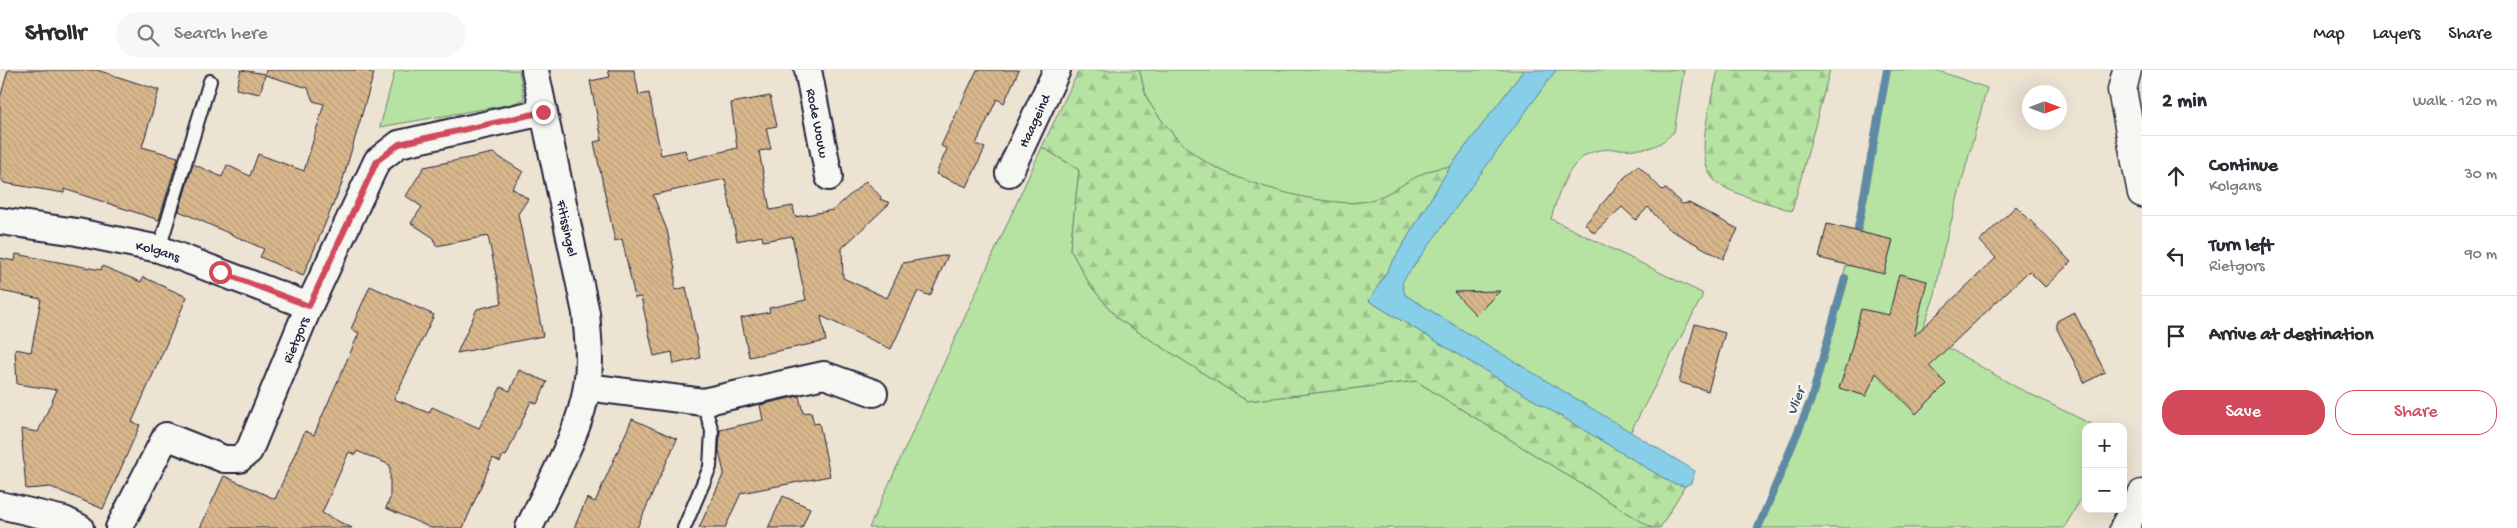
<!DOCTYPE html>
<html lang="en">
<head>
<meta charset="utf-8">
<style>
  body { margin:0; font-family:"Gochi Hand",sans-serif; background:#f7f7f7; color:#2b2b33 }
  .controls { position:absolute; right:15px; bottom:15px; display:grid; overflow:hidden; border-radius:10px; box-shadow:0 5px 20px #0002 }
  .controls button { width:45px; height:45px; display:grid; place-items:center; padding:0; border:0; border-bottom:1px solid #e1e1e2; background:#fff; color:#2b2b33; font:25px sans-serif }
  .compass { position:absolute; left:2022px; top:15px; width:45px; height:45px; border-radius:50%; background:#fff; box-shadow:0 5px 20px #0002; rotate:90deg }
  .stop { position:absolute; width:15px; height:15px; margin:-11px; border:4px solid #d1495b; border-radius:50%; background:#fff }
  .stop.end { background:#d1495b; border-color:#fff; box-shadow:0 1px 5px #0008 }
  .list { margin:0; padding:0; list-style:none }
  h2 { display:flex; justify-content:space-between; align-items:center; height:65px; margin:0; padding:0 20px; font-size:21px }
  h2 small { font-size:16px; font-weight:400; color:#7c7c81 }
  .list li { display:grid; grid-template-columns:32px 1fr auto; gap:15px; align-items:center; box-sizing:border-box; height:80px; padding:0 20px; border-top:1px solid #e1e1e2 }
  .list b { display:block; font-size:19px; white-space:nowrap }
  .list p { margin:0; font-size:16px; white-space:nowrap; color:#7c7c81 }
  .list em { font-size:16px; font-style:normal; color:#7c7c81 }
  .actions { display:flex; gap:10px; padding:15px 20px }
  .actions a { flex:1; padding:11px 0; border:1px solid #d1495b; border-radius:20px; text-align:center; font-size:18px; color:#d1495b }
  .actions .main { background:#d1495b; color:#fff }
  .icon { flex:none; width:28px; height:28px; fill:none; stroke:currentColor; stroke-width:2; stroke-linecap:round; stroke-linejoin:round }
  .map { position:relative; flex:none; width:2142px; height:458px; overflow:hidden }
  header { display:flex; align-items:center; gap:30px; box-sizing:border-box; height:70px; padding:0 25px; background:#fff; border-bottom:1px solid #e1e1e2 }
  header strong { font-size:24px }
  nav { display:flex; gap:28px; margin-inline-start:auto; font-size:18px }
  .search { width:350px; height:45px; background:#f7f7f7; display:flex; align-items:center; gap:12px; box-sizing:border-box; padding:0 18px; border-radius:28px; color:#7c7c81; font-size:19px }
  main { display:flex }
  aside { flex:1; background:#fff }
  .map>svg:first-child { display:block }
  .grass { fill:#b6e3a1; stroke:#6c826e }
  .forest { fill:url(#forest-firs); stroke:#6c826e }
  .water { fill:#87cfe9; stroke:#5f8aa3 }
  .lines { fill:none; stroke-linecap:round; stroke-linejoin:round }
  .stream { stroke:#5f8aa3; stroke-width:8 }
  .building { fill:url(#building-back-hatch); stroke:#22223b }
  .service-casing { stroke:#22223b; stroke-width:16 }
  .minor-casing { stroke:#22223b; stroke-width:30 }
  .secondary-casing { stroke:#22223b; stroke-width:31 }
  .service { stroke:#f6f6f2; stroke-width:12 }
  .minor { stroke:#f6f6f2; stroke-width:26 }
  .secondary { stroke:#f6f6f2; stroke-width:28 }
  .route { stroke:#d1495b; stroke-width:6 }
  .labels { text-anchor:middle; stroke-width:5; stroke-linejoin:round; paint-order:stroke }
  .street-label { font-size:14px; fill:#22223b; stroke:#f6f6f2 }
  .water-label { font-size:15px; font-style:italic; fill:#40566f; stroke:#f6f6f2 }
</style>
</head>
<body>
<header>
<strong>Strollr</strong>
<div class="search"><svg class="icon" aria-label="search" viewBox="0 0 24 24"><circle cx="10" cy="10" r="6"/><path d="M15 15l6 6"/></svg>Search here</div>
<nav><a>Map</a><a>Layers</a><a>Share</a></nav>
</header>
<main>
<div class="map">
<svg width="2142" height="458" viewBox="0 0 2142 458">
  <defs>
    <pattern id="forest-firs" width="22" height="20" patternUnits="userSpaceOnUse" patternTransform="scale(1.25)"><rect width="22" height="20" fill="#b6e3a1"/><path d="M5 1l3.5 6h-7zM16 11l3.5 6h-7z" fill="#9cc28c"/></pattern>
    <pattern id="building-back-hatch" width="6" height="6" patternUnits="userSpaceOnUse" patternTransform="scale(1.25)"><rect width="6" height="6" fill="#d9b78c"/><path d="M-1 5l2 2M0 0l6 6M5-1l2 2" fill="none" stroke="#ba9d7a"/></pattern>
  </defs>
  <rect width="100%" height="100%" fill="#ede3d3"/>
  <filter id="ink" filterUnits="userSpaceOnUse"><feTurbulence type="fractalNoise" baseFrequency=".02" numOctaves="2"/><feDisplacementMap in="SourceGraphic" scale="10" xChannelSelector="R" yChannelSelector="G"/><feConvolveMatrix kernelMatrix="1 2 1 2 8 2 1 2 1" color-interpolation-filters="sRGB"/></filter>
  <g filter="url(#ink)">
    <path class="grass" d="M395 0H519L524 29 512 34 380 57Z
      M1139 0H1524L1450 97C1421 97 1399 122 1371 130 1335 141 1250 116 1217 98 1204 92 1187 79 1177 69 1169 59 1150 37 1146 26 1143 18 1142 8 1139 0Z
      M1556 0H1684L1674 62C1667 68 1661 74 1652 77 1632 83 1604 74 1586 85 1566 97 1557 128 1551 149L1702 223V227L1630 363 1405 225 1401 212Z
      M1884 0H1936L1987 18 1943 182 1935 225 1921 262 2016 317 2097 357H2086V420L2064 458H1755L1807 333 1833 244 1857 155Z
      M1042 77 1079 100 1070 179 1090 215 1118 249 1247 331 1416 311 1652 458H869Z"/>
    <path class="forest" d="M1079 0H1139C1142 8 1143 18 1146 26 1150 37 1169 59 1177 69 1187 79 1204 92 1217 98 1249 115 1336 141 1371 130 1399 122 1420 97 1450 97L1369 231 1672 413 1685 416 1660 458H1652L1416 311 1247 331 1118 249 1090 215 1070 179 1079 100 1042 77Z
      M1718 0H1830L1792 141C1770 133 1741 127 1722 116 1688 98 1712 30 1718 0Z"/>
    <path class="water" d="M1524 0H1556L1402 212 1405 225 1695 401 1691 413 1685 416 1672 413 1369 231 1450 97Z"/>
    <g class="lines">
      <path class="stream" d="M1858 158 1887 0
        M1758 458 1811 330 1845 208"/>
    </g>
    <path class="building" d="M8 0H97L159 20 142 77 178 87 159 150 64 119V123L4 113 0 107V28Z
      M241 0 265 4 266 0H363L374 3 341 116 303 206 260 187 264 179 179 141 193 94 222 107 227 95 250 106 258 84 304 101 324 34 313 31 308 18 265 5 260 24 236 19Z
      M608 0H634L639 25 649 23 661 85 685 80 688 90 737 78 731 33 770 26 777 56 766 58 771 79 759 81 770 140 793 136 795 147 833 140 866 111 881 127 880 129 890 133 842 178 843 208 887 228 903 193 948 185 930 226 918 221 891 279 821 246 826 271 749 287 741 248 770 242 769 238 806 230 792 166 763 171 762 166 737 171 725 109 653 125 667 160 675 199V220L686 217 700 288 674 294 672 282 654 286 641 227 635 228 622 169 615 171 594 72 602 70 590 11 610 7Z
      M977 0H1019L1004 33 997 29 976 74 985 78 967 117 936 104 947 79 941 76Z
      M493 83 523 102 512 118 528 129 518 144 543 266 457 283 477 239 502 233 488 166 436 176 434 168 411 153 422 137 406 126 424 97Z
      M1638 95 1662 120 1666 119 1682 134 1689 133 1738 159 1723 189 1667 158 1648 137 1636 150 1622 137 1594 163 1585 154 1624 108Z
      M2016 136 2071 192 2045 217 2029 201 1929 296 1946 314 1916 344 1876 303 1866 326 1839 318 1848 292 1861 239 1889 245 1899 204 1927 211 1914 266 1996 188 1980 171Z
      M1827 154 1893 170 1884 204 1819 188Z
      M16 184 101 200 102 196 141 212 143 207 187 227 132 352 140 355 103 439 51 417 26 419 21 359 38 362 57 320 17 314 15 279 31 282 41 229 0 221V188L15 191Z
      M370 216 434 245 394 329 429 343 432 337 479 358 501 317 510 321 519 300 547 312 537 334 531 331 506 386 503 385 500 392 493 388 463 458H431L386 438 390 428V395L357 381 355 385 349 382 322 443 352 458H200L224 406 275 429 305 361 314 365 323 344 359 263 351 259Z
      M1500 221 1476 245 1454 222Z
      M2074 242 2105 302 2085 313 2057 259V251Z
      M1695 254 1725 263 1708 321 1679 312Z
      M799 326 803 343 811 342 814 354 819 353 830 406 741 423 725 458H699L724 403 719 381 720 360 763 350 760 335Z
      M632 349 677 369 637 458H574L587 428 595 432Z
      M783 426 810 438 802 458H768Z"/>
    <g class="lines">
      <g class="service-casing">
        <path id="service" d="M159 179 210 11
          M684 458 710 397 712 361 703 332"/>
      </g>
      <g class="minor-casing">
        <g id="minor">
          <path id="s1" d="M808 0 829 107"/>
          <path id="s2" d="M1009 103 1057 0"/>
          <path id="s3" d="M0 151 77 162 159 179 309 236"/>
          <path d="M587 317 703 332 824 305 874 323"/>
          <path d="M0 435 64 450 80 458"/>
          <path id="s4" d="M119 458 166 366 224 389H239L249 381 309 236 377 91 399 74 543 42"/>
          <path d="M529 458C548 416 581 361 587 316 591 291 588 268 586 243L535 0"/>
        </g>
      </g>
      <g class="secondary-casing">
        <path id="secondary" d="M2127 0 2122 20 2142 123
          M2124 458 2142 424"/>
      </g>
      <use href="#service" class="service"/>
      <use href="#minor" class="minor"/>
      <use href="#secondary" class="secondary"/>
    </g>
  </g>
  <g class="lines" filter="url(#ink)">
    <path class="route" d="M220 202 309 236 377 91 399 74 543 42"/>
  </g>
  <g class="labels">
    <g class="street-label">
      <text dy="5" stroke="none"><textPath href="#s2" startOffset="58">Haageind</textPath></text>
      <text dy="5" stroke="none"><textPath href="#s1" startOffset="54">Rode Wouw</textPath></text>
      <text transform="translate(568 158) rotate(78)" y="5">Fitissingel</text>
      <text dy="5" stroke="none"><textPath href="#s3" startOffset="161">Kolgans</textPath></text>
      <text dy="5" stroke="none"><textPath href="#s4" startOffset="314">Rietgors</textPath></text>
    </g>
    <g class="water-label">
      <text transform="translate(1795 331) rotate(-70)" y="5">Vlier</text>
    </g>
  </g>
</svg>
<div class="controls">
<button>+</button>
<button>−</button>
</div>
<svg class="compass" viewBox="-18 -18 36 36"><path d="M0-13l5 13h-10z" fill="#e53935"/><path d="M0 13l5-13h-10z" fill="#7c7c81"/></svg>
<div class="stop" style="left:220px;top:202px"></div>
<div class="stop end" style="left:543px;top:42px"></div>
</div>
<aside>
<h2>2 min<small>Walk · 120 m</small></h2>
<ul class="list">
<li><svg class="icon" aria-label="ahead" viewBox="0 0 24 24"><path d="M12 20V5M6 11l6-6 6 6"/></svg><div><b>Continue</b><p>Kolgans</p></div><em>30 m</em></li>
<li><svg class="icon" aria-label="left" viewBox="0 0 24 24"><path d="M17 20v-9H6M10 6l-5 5 5 5"/></svg><div><b>Turn left</b><p>Rietgors</p></div><em>90 m</em></li>
<li><svg class="icon" aria-label="arrive" viewBox="0 0 24 24"><path d="M6 21V4h12l-3 4 3 4H6"/></svg><div><b>Arrive at destination</b></div></li>
</ul>
<div class="actions"><a class="main">Save</a><a>Share</a></div>
</aside>
</main>
</body>
</html>
